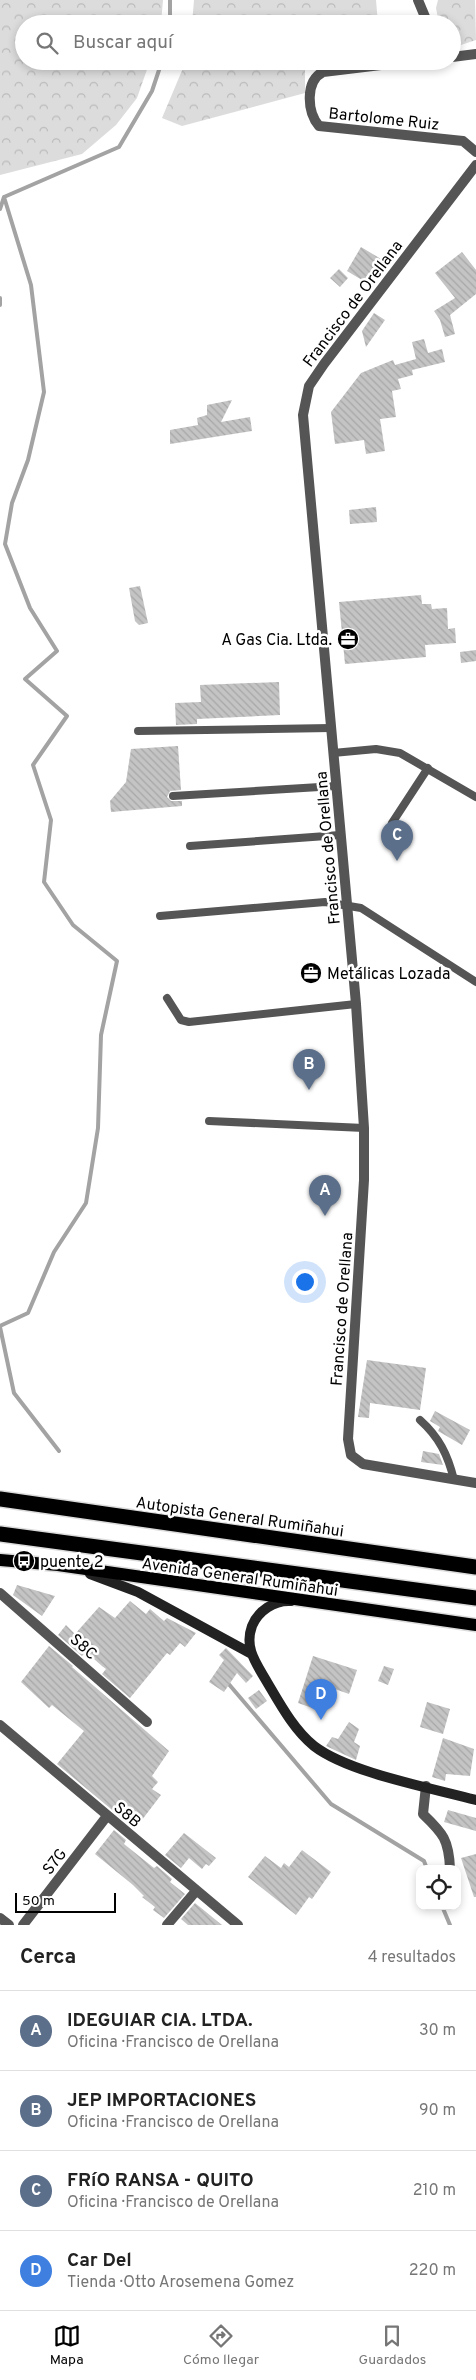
<!DOCTYPE html>
<html lang="es">
<head>
<meta charset="utf-8">
<style>
  body { margin:0; font-family:Overpass,sans-serif; background:#f6f6f6; color:#222 }
  .controls { position:absolute; right:15px; bottom:15px; display:grid; overflow:hidden; border-radius:10px; box-shadow:0 2px 8px #0003 }
  .controls button { width:45px; height:45px; display:grid; place-items:center; padding:0; border:0; border-bottom:1px solid #e0e0e0; background:#fff; color:#222; font:25px sans-serif }
  .scale { position:absolute; left:15px; bottom:12px; width:101px; box-sizing:border-box; padding-left:5px; border:2px solid #000; border-top:0; font-size:14px; line-height:18px; white-space:nowrap; color:#000; -webkit-text-stroke:4px #fff; paint-order:stroke }
  .you { position:absolute; left:304px; top:1281px; width:18px; height:18px; margin:-12px; border:4px solid #fff; border-radius:50%; background:#1a73e8; box-shadow:0 0 0 8px #1a73e833 }
  .badge { display:grid; place-items:center; width:32px; height:32px; border-radius:50%; background:#000; color:#fff; font-size:16px; font-weight:700 }
  .pin { position:absolute; translate:-50% -41px; filter:drop-shadow(0 1px 2px #0008) }
  .pin::after { content:''; position:absolute; top:26px; width:18px; height:15px; background:inherit; clip-path:polygon(0 0,100% 0,50% 100%) }
  .list { margin:0; padding:0; list-style:none }
  h2 { display:flex; justify-content:space-between; align-items:center; height:65px; margin:0; padding:0 20px; font-size:21px }
  h2 small { font-size:16px; font-weight:400; color:#767676 }
  .list li { display:grid; grid-template-columns:32px 1fr auto; gap:15px; align-items:center; box-sizing:border-box; height:80px; padding:0 20px; border-top:1px solid #e0e0e0 }
  .list b { display:block; font-size:19px; white-space:nowrap }
  .list p { margin:0; font-size:16px; white-space:nowrap; color:#767676 }
  .list em { font-size:16px; font-style:normal; color:#767676 }
  .icon { flex:none; width:28px; height:28px; fill:none; stroke:currentColor; stroke-width:2; stroke-linecap:round; stroke-linejoin:round }
  .map { position:relative; flex:none; width:476px; height:1925px; overflow:hidden }
  .search { position:absolute; background:#fff; box-shadow:0 2px 8px #0003; left:15px; right:15px; top:15px; height:55px; display:flex; align-items:center; gap:12px; box-sizing:border-box; padding:0 18px; border-radius:28px; color:#767676; font-size:19px }
  .sheet { height:385px; background:#fff }
  nav { display:flex; justify-content:space-around; align-items:center; box-sizing:border-box; height:70px; border-top:1px solid #e0e0e0; background:#fff; font-size:14px; color:#767676 }
  nav a { display:grid; justify-items:center; gap:2px }
  nav .on { color:#000 }
  .map>svg:first-child { display:block }
  .forest { fill:url(#forest-crowns) }
  .lines { fill:none; stroke-linecap:round; stroke-linejoin:round }
  .stream { stroke:#a3a3a3; stroke-width:4 }
  .building { fill:url(#building-back-hatch) }
  .primary-casing { stroke:#dbdbdb; stroke-width:15 }
  .highway-casing { stroke:#dbdbdb; stroke-width:18 }
  .lane { stroke:#555; stroke-width:8 }
  .street { stroke:#555; stroke-width:10 }
  .secondary { stroke:#222; stroke-width:10 }
  .primary { stroke:#000; stroke-width:12 }
  .highway { stroke:#000; stroke-width:15 }
  .labels { text-anchor:middle; stroke-width:5; stroke-linejoin:round; paint-order:stroke }
  .street-label { font-size:16px; fill:#000; stroke:#fff }
  .poi-label { font-size:16px; fill:#000; stroke:#fff; text-anchor:start }
</style>
</head>
<body>
<div class="map">
<svg width="476" height="1925" viewBox="0 0 476 1925">
  <defs>
    <pattern id="forest-crowns" width="20" height="18" patternUnits="userSpaceOnUse" patternTransform="scale(1.25)"><rect width="20" height="18" fill="#dcdcdc"/><path d="M2 6a3 3 0 1 1 6 0M12 15a3 3 0 1 1 6 0" fill="none" stroke="#bbb"/></pattern>
    <pattern id="building-back-hatch" width="6" height="6" patternUnits="userSpaceOnUse" patternTransform="scale(1.25)"><rect width="6" height="6" fill="#c4c4c4"/><path d="M-1 5l2 2M0 0l6 6M5-1l2 2" fill="none" stroke="#a7a7a7"/></pattern>
  </defs>
  <rect width="100%" height="100%" fill="#fff"/>
  <path class="forest" d="M0 0H163L161 24H24V61H150L137 98 116 125 82 154 0 175Z
    M194 0H376L378 24H192Z
    M438 0H475L476 40 452 48V24H439L436 8Z
    M186 61H345L305 69V93L182 126 162 118Z"/>
  <g class="lines">
    <path class="stream" d="M170 24V0
      M0 209 4 197 119 147 152 91 162 61
      M0 298V305
      M0 1326 28 1313 54 1252 86 1203 98 1128 101 1035 117 961 73 925 44 882 51 820 33 765 67 716 25 679 57 651 30 608 5 544 12 503 28 460 44 392 31 285 4 197
      M0 1327 14 1393 59 1451
      M227 1682 331 1804 424 1861 427 1869
      M442 1906 450 1925"/>
  </g>
  <path class="building" d="M361 247 381 259 367 283 347 271Z
    M462 252 476 270V294L450 315 455 334 445 337 440 320 434 311 455 298 435 273Z
    M339 269 348 278 340 287 330 278Z
    M374 313 385 320 366 347 362 331Z
    M424 339 428 353 442 349 445 362 412 370 413 375 398 379 401 389 392 391 396 417 380 419 385 451 366 454 364 440 335 444 331 412 361 373 393 360 395 365 416 359 412 342Z
    M232 400 221 422 250 417 252 431 170 444V430L198 425 197 418 207 415V405Z
    M376 507 377 522 350 524 349 510Z
    M140 586 148 623 139 625 135 621 129 588Z
    M421 595 422 604H431L432 609 447 608 448 629 455 628 456 643 425 645 426 657 345 664 339 602Z
    M476 650V661L461 663 460 652Z
    M279 682 280 715 197 719V724L176 725 175 703 201 702 200 685Z
    M178 746 181 790 170 791 167 797 171 801H182V806L111 812 110 801 126 782 131 749Z
    M367 1360 426 1368 420 1410 370 1403 369 1418 358 1417Z
    M435 1411 470 1430 462 1445 438 1431 440 1427 430 1421Z
    M423 1451 439 1454 443 1465 421 1462Z
    M17 1585 55 1596 42 1616 13 1595Z
    M130 1601 146 1614 150 1609 164 1621 167 1618 196 1633 185 1647 180 1643 170 1655 167 1653 130 1698 102 1674 106 1669 102 1666 86 1652 82 1656 58 1635 66 1625 75 1634 99 1607 115 1618Z
    M49 1646 73 1666 72 1667 169 1751 152 1776 158 1782 152 1789 161 1795 135 1829 57 1764 84 1731 52 1705 49 1708 21 1682Z
    M226 1648 253 1676 246 1683 237 1673 224 1692 209 1682 224 1660 219 1655Z
    M313 1656 357 1670 349 1694 329 1687 321 1711 298 1703Z
    M384 1666 394 1669 388 1685 378 1681Z
    M259 1690 267 1701 256 1709 248 1698Z
    M427 1702 450 1709 443 1734 420 1727Z
    M349 1722 359 1729 354 1742 360 1746 356 1760 326 1746 332 1737 338 1739Z
    M443 1738 474 1749 470 1776 446 1774 445 1781 432 1777Z
    M448 1810 476 1818V1831L444 1822Z
    M114 1830 126 1840 124 1844 154 1868 157 1866 172 1879 170 1882 185 1894 164 1918 153 1910 155 1907 142 1897 144 1896 133 1885 95 1854Z
    M184 1833 216 1858 209 1866 206 1864 202 1869 189 1858 181 1868 165 1855Z
    M302 1850 331 1872 312 1899 309 1897 296 1915 248 1877 265 1856 281 1868 284 1863 289 1867Z
    M476 1854V1897H474L461 1858Z
    M195 1903 222 1925H188L181 1919Z"/>
  <g class="lines">
    <g class="primary-casing">
      <path id="primary" d="M0 1560 58 1565 476 1625"/>
    </g>
    <g class="highway-casing">
      <path id="highway" d="M0 1499 476 1567
        M0 1534 476 1598"/>
    </g>
    <path class="lane" d="M138 731 331 728
      M333 753 376 749 400 753 476 797
      M173 796 336 786
      M392 823 428 768
      M190 846 340 835
      M160 916 325 902 361 908 476 982
      M167 998 181 1020 189 1022 356 1004
      M209 1121 364 1128
      M420 1420C439 1437 448 1455 454 1480"/>
    <path class="street" d="M418 0 428 24
      M452 57 476 54
      M414 61 323 72C305 81 307 112 319 126L463 141 476 152
      M476 165 324 364 309 386 303 415 356 1004 364 1128V1180L348 1439 351 1455 363 1464 476 1483
      M0 1593 147 1722
      M0 1725 238 1925
      M426 1786 423 1814C443 1833 449 1840 450 1869
      M0 1918 9 1925
      M23 1925 107 1816
      M167 1925 196 1891"/>
    <path class="secondary" d="M90 1574 138 1592 250 1653
      M291 1601C274 1600 258 1611 252 1626 244 1648 256 1663 267 1682 280 1704 294 1730 314 1746 349 1773 432 1788 476 1800"/>
    <use href="#primary" class="primary"/>
    <use href="#highway" class="highway"/>
  </g>
  <defs>
    <g id="office-disc" transform="scale(1.125)"><circle r="9.5" fill="#000" stroke="#fff"/><path d="M-6-3h4V-5.5h4V-3h4V5H-6ZM-1-4.5V-3h2v-1.5ZM-6 0V1H6V0Z" fill="#fff"/></g>
    <g id="bus-disc" transform="scale(1.125)"><circle r="9.5" fill="#000" stroke="#fff"/><path d="M-5-6H5V4H4V6H2V4H-2V6H-4V4H-5ZM-3.5-4V0h7V-4ZM-3.5 1.2v1.5H-2V1.2ZM2 1.2v1.5H3.5V1.2Z" fill="#fff"/></g>
  </defs>
  <g fill-rule="evenodd">
    <use href="#office-disc" x="348" y="639"/>
    <use href="#office-disc" x="311" y="973"/>
    <use href="#bus-disc" x="24" y="1561"/>
  </g>
  <g class="labels">
    <g class="street-label">
      <text transform="translate(384 118) rotate(6)" y="6">Bartolome Ruiz</text>
      <text transform="translate(352 303) rotate(-53)" y="6">Francisco de Orellana</text>
      <text transform="translate(327 848) rotate(-95)" y="6">Francisco de Orellana</text>
      <text transform="translate(341 1309) rotate(-86)" y="6">Francisco de Orellana</text>
      <text transform="translate(240 1516) rotate(8)" y="6">Autopista General Rumiñahui</text>
      <text transform="translate(240 1576) rotate(8)" y="6">Avenida General Rumiñahui</text>
      <text transform="translate(84 1646) rotate(41)" y="6">S8C</text>
      <text transform="translate(128 1814) rotate(40)" y="6">S8B</text>
      <text transform="translate(54 1861) rotate(-52)" y="6">S7G</text>
    </g>
    <g class="poi-label">
      <text x="332" y="645" text-anchor="end">A Gas Cia. Ltda.</text>
      <text x="327" y="979">Metálicas Lozada</text>
      <text x="40" y="1567">puente 2</text>
    </g>
  </g>
</svg>
<div class="controls">
<button><svg class="icon" aria-label="locate" viewBox="0 0 24 24"><circle cx="12" cy="12" r="6"/><path d="M12 2v4M12 18v4M2 12h4M18 12h4"/></svg></button>
</div>
<div class="scale">50 m</div>
<div class="you"></div>
<div class="pin badge" style="left:325px;top:1216px;background:#5c6f8a">A</div>
<div class="pin badge" style="left:309px;top:1090px;background:#5c6f8a">B</div>
<div class="pin badge" style="left:397px;top:861px;background:#5c6f8a">C</div>
<div class="pin badge" style="left:321px;top:1720px;background:#3f7fe0">D</div>
<div class="search"><svg class="icon" aria-label="search" viewBox="0 0 24 24"><circle cx="10" cy="10" r="6"/><path d="M15 15l6 6"/></svg>Buscar aquí</div>
</div>
<section class="sheet">
<h2>Cerca<small>4 resultados</small></h2>
<ul class="list">
<li><span class="badge" style="background:#5c6f8a">A</span><div><b>IDEGUIAR CIA. LTDA.</b><p>Oficina · Francisco de Orellana</p></div><em>30 m</em></li>
<li><span class="badge" style="background:#5c6f8a">B</span><div><b>JEP IMPORTACIONES</b><p>Oficina · Francisco de Orellana</p></div><em>90 m</em></li>
<li><span class="badge" style="background:#5c6f8a">C</span><div><b>FRíO RANSA - QUITO</b><p>Oficina · Francisco de Orellana</p></div><em>210 m</em></li>
<li><span class="badge" style="background:#3f7fe0">D</span><div><b>Car Del</b><p>Tienda · Otto Arosemena Gomez</p></div><em>220 m</em></li>
</ul>
</section>
<nav>
<a class="on"><svg class="icon" aria-label="map" viewBox="0 0 24 24"><path d="M3 6l6-2 6 2 6-2v14l-6 2-6-2-6 2zM9 4v14M15 6v14"/></svg>Mapa</a>
<a><svg class="icon" aria-label="directions" viewBox="0 0 24 24"><path d="M12 3l9 9-9 9-9-9zM9 14v-3h6M13 9l2 2-2 2"/></svg>Cómo llegar</a>
<a><svg class="icon" aria-label="saved" viewBox="0 0 24 24"><path d="M7 4h10v16l-5-4-5 4z"/></svg>Guardados</a>
</nav>
</body>
</html>
